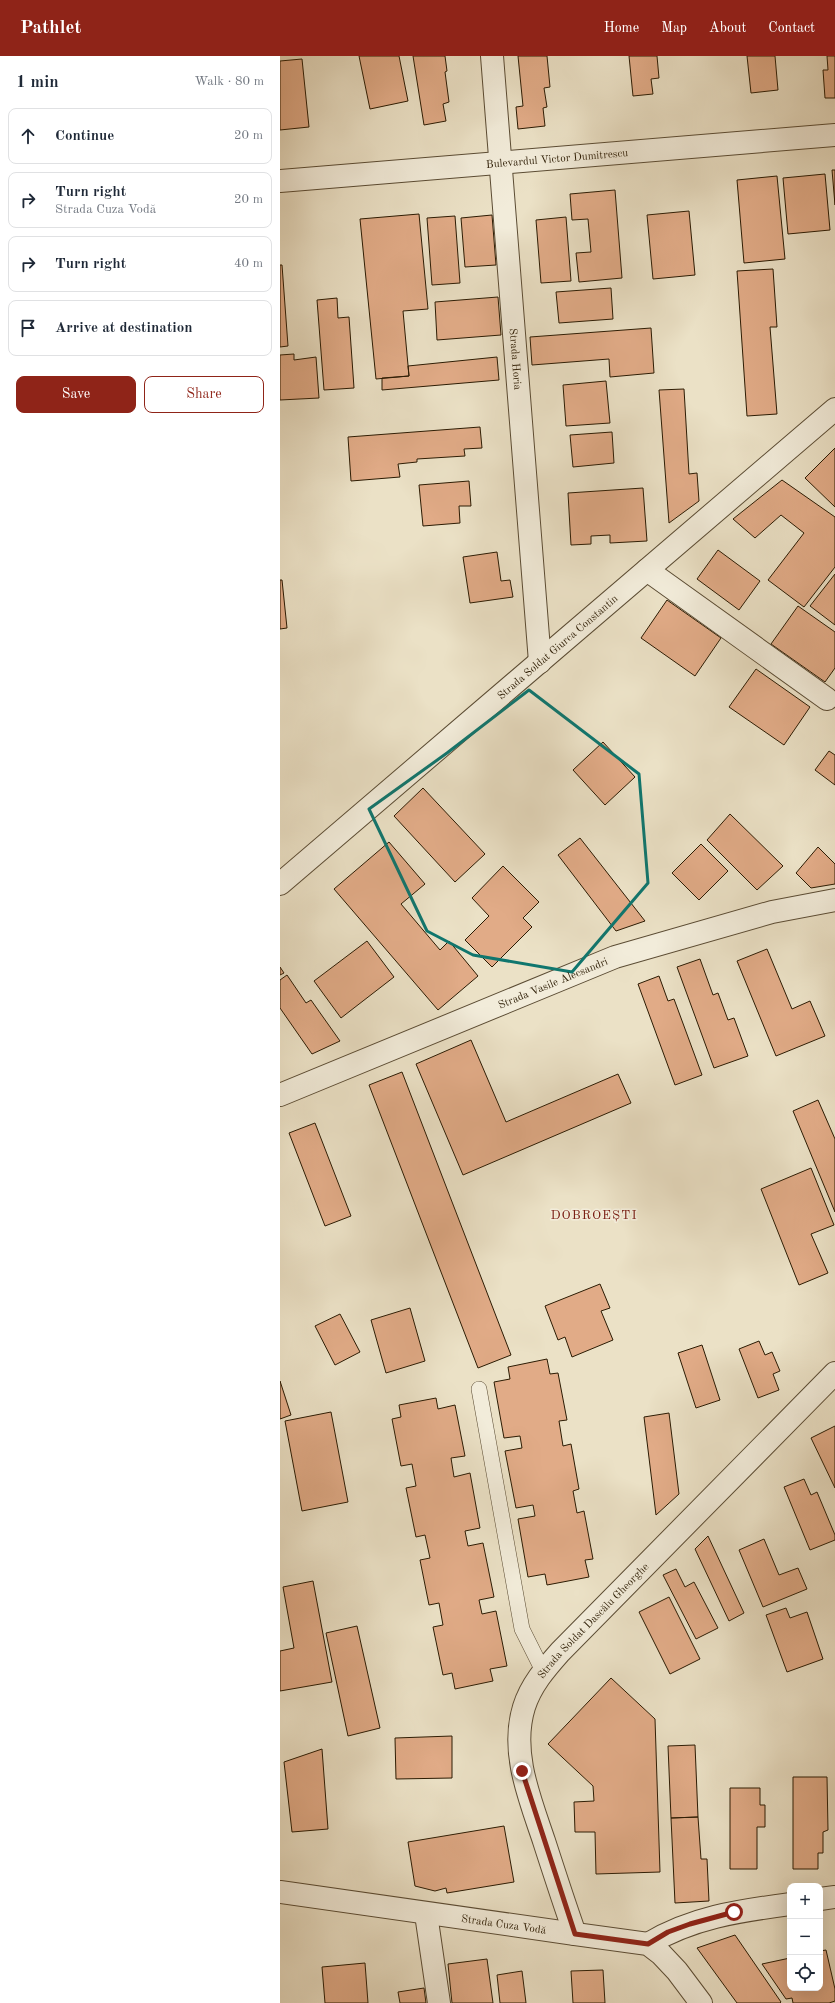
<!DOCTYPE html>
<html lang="en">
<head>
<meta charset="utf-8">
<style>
  body { margin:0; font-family:"Old Standard TT",serif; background:#f6f6f7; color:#1f2937 }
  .controls { position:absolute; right:12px; bottom:12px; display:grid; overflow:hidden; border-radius:8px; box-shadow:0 4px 16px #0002 }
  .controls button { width:36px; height:36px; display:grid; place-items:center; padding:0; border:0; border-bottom:1px solid #e0e1e3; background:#fff; color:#1f2937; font:20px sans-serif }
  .stop { position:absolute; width:12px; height:12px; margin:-9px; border:3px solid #8f2418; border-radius:50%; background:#fff }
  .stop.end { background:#8f2418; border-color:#fff; box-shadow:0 1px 4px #0008 }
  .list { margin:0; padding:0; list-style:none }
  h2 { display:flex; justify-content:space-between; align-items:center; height:52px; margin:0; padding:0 16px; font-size:17px }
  h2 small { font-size:13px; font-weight:400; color:#747a83 }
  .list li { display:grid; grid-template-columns:26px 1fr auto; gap:12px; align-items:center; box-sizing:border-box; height:56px; margin:0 8px 8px; padding:0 8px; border:1px solid #e0e1e3; border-radius:8px }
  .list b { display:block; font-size:15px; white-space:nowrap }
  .list p { margin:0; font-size:13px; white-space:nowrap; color:#747a83 }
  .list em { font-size:13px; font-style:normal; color:#747a83 }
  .actions { display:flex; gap:8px; padding:12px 16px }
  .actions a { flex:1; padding:9px 0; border:1px solid #8f2418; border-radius:8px; text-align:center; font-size:14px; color:#8f2418 }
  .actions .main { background:#8f2418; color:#fff }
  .icon { flex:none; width:22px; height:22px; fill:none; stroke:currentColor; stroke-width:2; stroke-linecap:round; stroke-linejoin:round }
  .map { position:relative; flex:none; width:555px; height:1947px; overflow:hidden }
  header { display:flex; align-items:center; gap:24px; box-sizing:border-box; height:56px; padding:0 20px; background:#8f2418; color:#fff }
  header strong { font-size:19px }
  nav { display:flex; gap:22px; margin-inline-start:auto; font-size:14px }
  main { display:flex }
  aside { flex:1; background:#fff }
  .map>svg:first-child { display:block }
  .building { fill:#e1ab87; stroke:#2b1b03 }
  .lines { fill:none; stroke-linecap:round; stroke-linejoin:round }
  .service-casing { stroke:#5b4c34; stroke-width:16 }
  .minor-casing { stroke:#5b4c34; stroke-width:24 }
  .tertiary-casing { stroke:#5b4c34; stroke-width:24 }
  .service { stroke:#f2ecda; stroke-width:15 }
  .minor { stroke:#f2ecda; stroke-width:22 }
  .tertiary { stroke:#f2ecda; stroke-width:22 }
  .route { stroke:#8f2418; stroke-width:5 }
  .marked { fill:none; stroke:#0f766e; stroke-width:3; stroke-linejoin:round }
  .labels { text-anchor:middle; stroke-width:3; stroke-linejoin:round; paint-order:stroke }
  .street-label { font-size:11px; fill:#2b1b03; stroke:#f2ecda }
  .quarter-label { font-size:13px; letter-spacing:1px; fill:#7a1f14; stroke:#f2ecda }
</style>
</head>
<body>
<header>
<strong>Pathlet</strong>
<nav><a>Home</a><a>Map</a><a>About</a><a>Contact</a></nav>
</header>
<main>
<aside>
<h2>1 min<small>Walk · 80 m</small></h2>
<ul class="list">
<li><svg class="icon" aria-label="ahead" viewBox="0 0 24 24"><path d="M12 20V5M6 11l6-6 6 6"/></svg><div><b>Continue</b></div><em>20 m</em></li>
<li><svg class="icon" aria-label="right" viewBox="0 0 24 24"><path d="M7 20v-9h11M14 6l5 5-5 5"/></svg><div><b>Turn right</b><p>Strada Cuza Vodă</p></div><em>20 m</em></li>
<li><svg class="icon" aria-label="right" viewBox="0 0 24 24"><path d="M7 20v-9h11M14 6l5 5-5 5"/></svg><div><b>Turn right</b></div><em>40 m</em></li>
<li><svg class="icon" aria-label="arrive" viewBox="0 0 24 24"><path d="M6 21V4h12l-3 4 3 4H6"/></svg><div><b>Arrive at destination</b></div></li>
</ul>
<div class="actions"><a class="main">Save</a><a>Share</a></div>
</aside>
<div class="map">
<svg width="555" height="1947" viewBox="0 0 555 1947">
  <rect width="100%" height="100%" fill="#ebe1c6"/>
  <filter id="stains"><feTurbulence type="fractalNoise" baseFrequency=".005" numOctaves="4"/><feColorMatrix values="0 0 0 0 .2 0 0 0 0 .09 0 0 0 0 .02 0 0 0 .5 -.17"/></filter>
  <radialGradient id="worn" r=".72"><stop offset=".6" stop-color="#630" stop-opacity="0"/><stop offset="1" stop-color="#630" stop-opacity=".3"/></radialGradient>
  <path class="building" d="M79 0H119L128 45 90 53Z
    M133 0H165L167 15 165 16 169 46 163 48 166 65 144 69Z
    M238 0H267L270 31 264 32 267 51 263 52 265 70 238 73 236 51 243 50Z
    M349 0H377L379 22 371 23 373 38 353 40Z
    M467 0H495L498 34 471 37Z
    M547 0H555V42H545L543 14H548Z
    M22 3 29 71 0 74V5Z
    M552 114H555V149Z
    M545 118 550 174 508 178 503 122Z
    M497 120 505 203 464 207 457 124Z
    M335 134 342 222 299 226 296 197 311 196 308 163 292 164 290 138Z
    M409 155 415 219 373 223 367 159Z
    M139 158 148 253 123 255 129 320 96 323 80 163Z
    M212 159 216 209 185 211 181 162Z
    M175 160 180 227 152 229 147 162Z
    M286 161 291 225 261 227 256 164Z
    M0 209H2L8 290 0 291Z
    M493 213 497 271H490L497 358 467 360 457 215Z
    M331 232 333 263 279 267 276 236Z
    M218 241 221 279 157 284 155 246Z
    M57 242 58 262 69 261 74 332 44 334 37 244Z
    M371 272 374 317 330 321 329 303 252 309 250 281Z
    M14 298V304L36 301 39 342 0 344V299Z
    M217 301 219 324 102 334V322L129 320 128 310Z
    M326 325 330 367 286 370 283 329Z
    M404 333 409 418 417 417 419 445 389 467 379 334Z
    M200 371 202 392 184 393 185 400 137 403V406L118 408 120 421 71 425 68 381Z
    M332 376 334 407 293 411 290 379Z
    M555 392V451L525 422Z
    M502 424 555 461V511L524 551 488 524 524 477 501 459 475 482 453 463Z
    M189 425 191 450H179L180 467 143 470 139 429Z
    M363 432 367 485 330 487V479L311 480V488L291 489 288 437Z
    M438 494 480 525 459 554 417 523Z
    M217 496 221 525 230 524 233 541 190 547 183 501Z
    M555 518V569L530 550Z
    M0 524H2L7 572 0 573Z
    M387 544 441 582 415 620 361 582Z
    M518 550 555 576V612L545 626 491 588Z
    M476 613 530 651 504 689 449 651Z
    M323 686 355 721 325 749 293 714Z
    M549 695 555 699V729L535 714Z
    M143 732 205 798 175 826 114 760Z
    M450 758 503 810 477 834 427 784Z
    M300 782 365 865 336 875 278 799Z
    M109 786 145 828 121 848 160 894 169 885 198 920 158 954 54 833Z
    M421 788 448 815 419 844 392 817Z
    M538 791 555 808V828L531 832 516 817Z
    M223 810 259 846 243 862 252 871 212 911 185 884 209 860 192 842Z
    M87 885 114 921 61 962 34 925Z
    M487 893 512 953 530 945 545 980 496 1000 457 905Z
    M420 903 433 939 438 937 448 964 454 962 468 1000 434 1012 397 911Z
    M0 911 4 917 0 919Z
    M7 919 26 947 31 944 60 985 32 998 0 952V924Z
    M379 920 388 945 394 943 422 1019 395 1029 358 928Z
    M191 984 226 1066 338 1018 351 1047 183 1119 136 1008Z
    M122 1016 231 1299 198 1312 89 1029Z
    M538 1044 555 1083V1156L513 1055Z
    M35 1067 71 1160 45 1170 9 1077Z
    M531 1112 554 1169 531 1178 548 1217 519 1229 481 1133Z
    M320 1228 330 1252 321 1255 333 1284 292 1301 285 1281 278 1284 265 1250Z
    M130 1252 145 1305 106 1317 91 1264Z
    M60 1258 80 1296 55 1309 35 1270Z
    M479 1285 485 1299 492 1296 500 1315 493 1318 499 1334 478 1342 459 1293Z
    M422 1289 440 1344 416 1352 398 1297Z
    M267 1303 270 1318 278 1317 287 1364 279 1365 283 1390 291 1388 299 1433 293 1435 297 1457 304 1455 313 1503 305 1504 309 1521 267 1529 265 1518 248 1521 238 1463 255 1460 253 1449 236 1452 225 1395 242 1392 240 1380 224 1382 214 1326 230 1323 228 1311Z
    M0 1325 11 1359 0 1363Z
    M156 1342 158 1353 175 1349 185 1400 171 1402 174 1421 190 1417 200 1472 185 1475 188 1490 203 1487 214 1541 199 1544 202 1558 216 1555 227 1610 210 1613 213 1625 175 1633 172 1617 163 1619 153 1571 163 1569 159 1547 149 1549 140 1504 150 1502 145 1479 136 1481 126 1432 136 1430 132 1408 121 1410 112 1363 121 1361 119 1349Z
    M51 1356 68 1446 22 1455 5 1365Z
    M389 1357 399 1438 376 1459 364 1361Z
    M555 1370V1432L531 1382Z
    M524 1423 531 1439 537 1436 555 1479V1484L530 1494 504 1431Z
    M428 1480 464 1557 449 1565 415 1493Z
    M484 1483 499 1519 518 1512 527 1533 483 1551 459 1494Z
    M396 1513 405 1531 414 1526 438 1572 416 1583 383 1519Z
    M33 1525 52 1626 0 1635V1595L14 1592 3 1531Z
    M389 1541 420 1603 390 1618 359 1556Z
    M506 1552 510 1562 527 1556 543 1603 507 1616 486 1559Z
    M77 1570 100 1672 68 1680 46 1577Z
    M331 1622 375 1663 380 1816 316 1818 315 1776H295L294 1746 314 1745 313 1730 268 1688Z
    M172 1680V1722L116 1723 115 1682Z
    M415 1689 418 1761 391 1762 388 1690Z
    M42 1693 48 1773 12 1776 4 1706Z
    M513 1721H547L548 1774 543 1776V1797H538V1813H513Z
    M450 1732H480V1749H485V1771H477V1813H450Z
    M418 1761 421 1803H427L429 1845 395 1847 391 1762Z
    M224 1770 234 1826 167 1837 166 1832 155 1835 135 1830 128 1786Z
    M455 1879 501 1946 500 1947H457L417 1892Z
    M546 1894 555 1933V1945L549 1947H513L512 1942 506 1943 482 1908 510 1902V1932H540V1895Z
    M207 1903 213 1947H172L168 1908Z
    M85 1907 88 1947H45L42 1911Z
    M323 1914 325 1947H293L291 1915Z
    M242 1915 246 1947H220L217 1919Z
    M144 1932 146 1947H120L118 1936Z"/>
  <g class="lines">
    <g class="service-casing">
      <path id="service" d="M199 1333 242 1573 263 1615"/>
    </g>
    <g class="minor-casing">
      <g id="minor">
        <path id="s1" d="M212 0 260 606"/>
        <path d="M367 514 547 643"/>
        <path id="s2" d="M0 828 555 353"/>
        <path id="s3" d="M0 1039 335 901 492 856 555 844"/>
        <path id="s4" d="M0 1836 295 1878"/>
        <path d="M540 1843 555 1841"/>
        <path d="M146 1858 159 1947"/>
        <path d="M368 1888C413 1861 459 1855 510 1848"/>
      </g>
    </g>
    <g class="tertiary-casing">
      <g id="tertiary">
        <path id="s5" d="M0 125 555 79"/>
        <path id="s6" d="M421 1947 397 1915 381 1898 368 1888 295 1878C284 1847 274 1816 264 1785 250 1743 230 1696 244 1651 251 1629 265 1613 280 1596L555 1317"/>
      </g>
    </g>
    <use href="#service" class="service"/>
    <use href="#minor" class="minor"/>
    <use href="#tertiary" class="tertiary"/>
  </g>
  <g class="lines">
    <path class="route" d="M242 1715 295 1878 368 1888 388 1876 410 1868 454 1856"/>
  </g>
  <path class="marked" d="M249 634 359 718 368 827 292 916 193 899 147 875 89 753 167 697Z"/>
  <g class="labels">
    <g class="street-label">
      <text dy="4" stroke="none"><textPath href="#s5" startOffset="278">Bulevardul Victor Dumitrescu</textPath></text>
      <text dy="4" stroke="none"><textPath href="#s1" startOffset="304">Strada Horia</textPath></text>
      <text dy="4" stroke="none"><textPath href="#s2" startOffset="365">Strada Soldat Giurca Constantin</textPath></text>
      <text dy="4" stroke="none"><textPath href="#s3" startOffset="295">Strada Vasile Alecsandri</textPath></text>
      <text dy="4" stroke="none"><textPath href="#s6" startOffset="501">Strada Soldat Dascălu Gheorghe</textPath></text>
      <text dy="4" stroke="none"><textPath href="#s4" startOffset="226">Strada Cuza Vodă</textPath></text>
    </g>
    <g class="quarter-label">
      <text x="314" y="1163">DOBROEȘTI</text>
    </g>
  </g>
  <rect width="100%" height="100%" filter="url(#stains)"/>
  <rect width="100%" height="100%" fill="url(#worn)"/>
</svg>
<div class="controls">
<button>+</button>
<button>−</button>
<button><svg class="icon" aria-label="locate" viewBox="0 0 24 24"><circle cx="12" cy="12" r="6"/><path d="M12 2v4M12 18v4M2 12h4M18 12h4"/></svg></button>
</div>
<div class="stop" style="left:454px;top:1856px"></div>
<div class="stop end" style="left:242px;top:1715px"></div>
</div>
</main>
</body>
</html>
